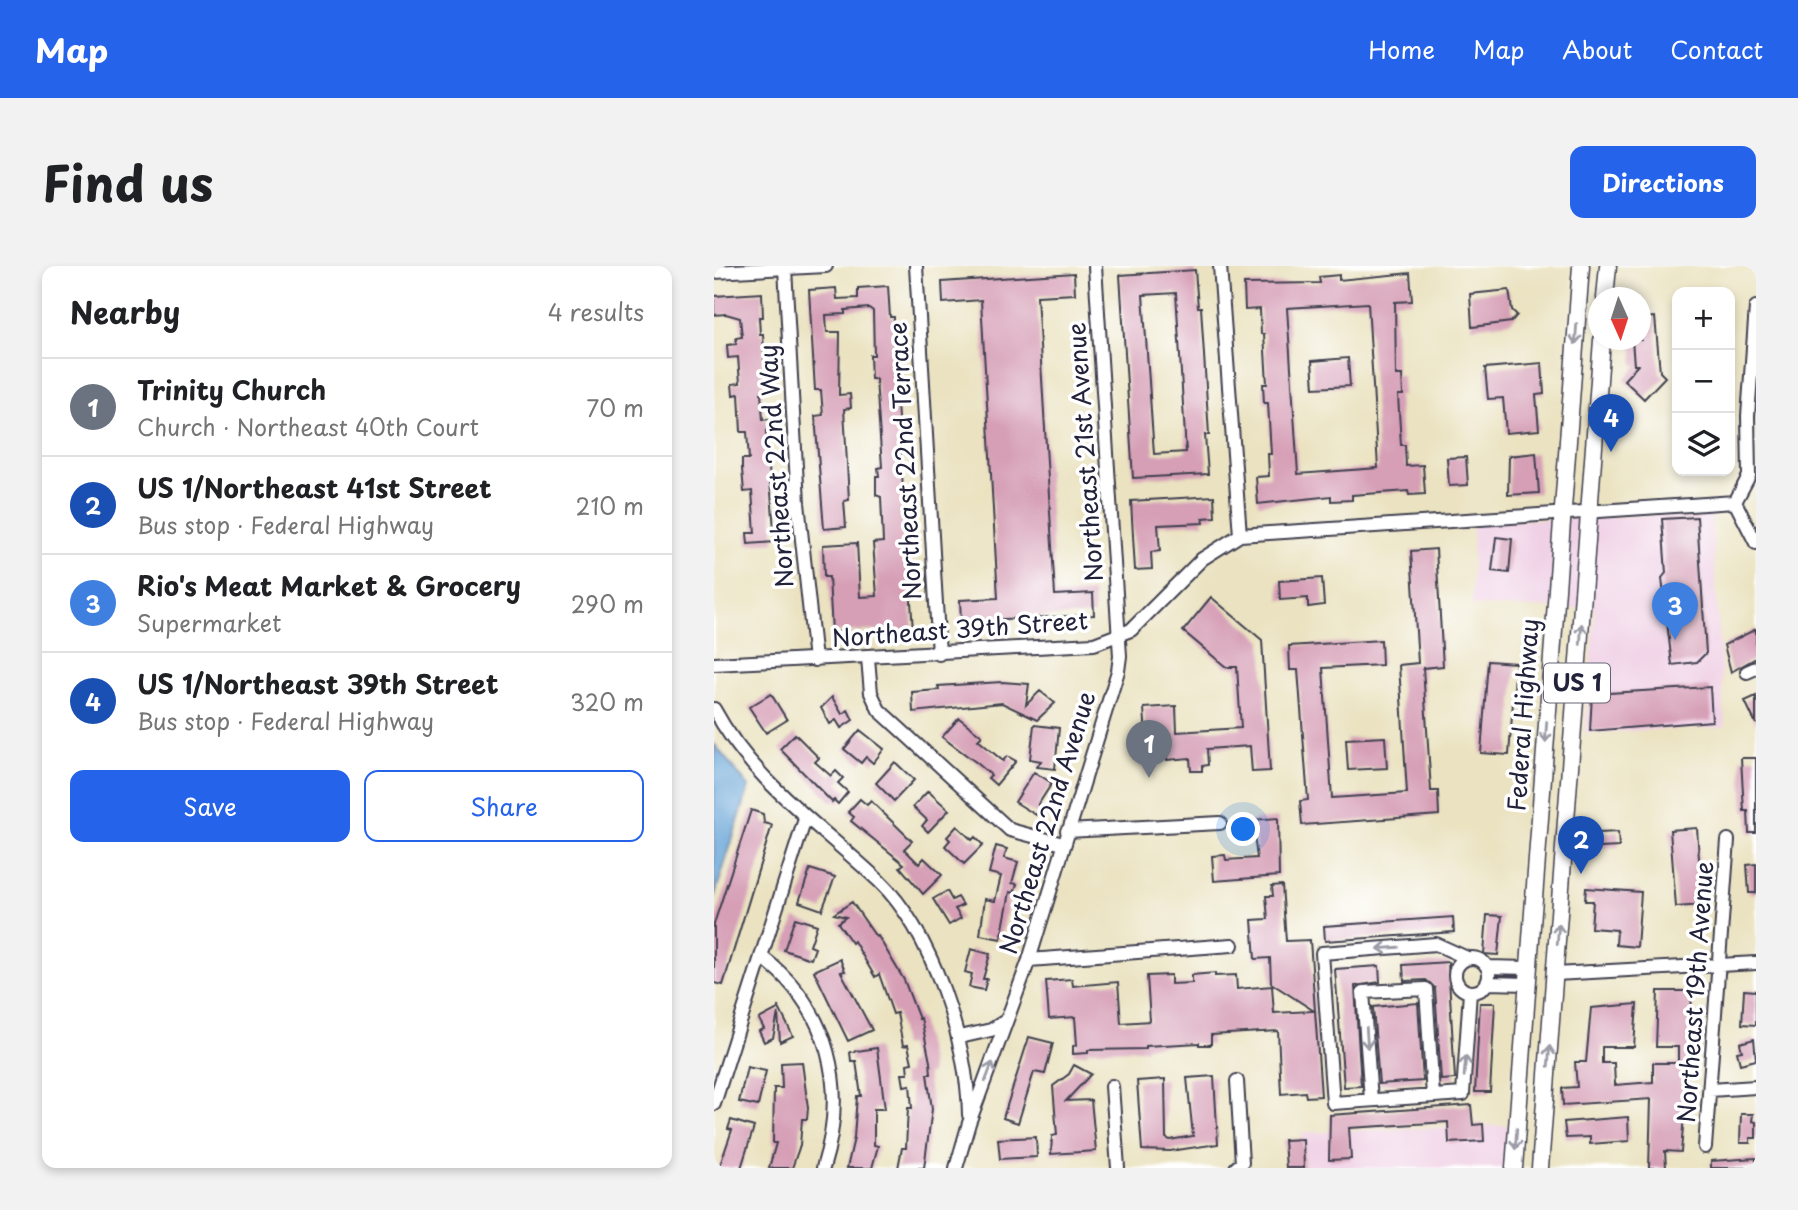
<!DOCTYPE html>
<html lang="en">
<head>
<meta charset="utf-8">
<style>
  body { margin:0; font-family:"Playpen Sans",sans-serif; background:#f2f2f2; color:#202124 }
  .controls { position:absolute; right:21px; top:21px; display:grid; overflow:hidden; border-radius:14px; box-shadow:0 4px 10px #0003 }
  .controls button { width:63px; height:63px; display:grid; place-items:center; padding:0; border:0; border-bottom:2px solid #e0e0e0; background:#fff; color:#202124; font:35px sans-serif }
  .compass { position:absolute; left:874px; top:21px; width:63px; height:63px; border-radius:50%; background:#fff; box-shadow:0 4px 10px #0003; rotate:177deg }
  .you { position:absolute; left:530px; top:564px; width:24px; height:24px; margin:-18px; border:5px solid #fff; border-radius:50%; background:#1a73e8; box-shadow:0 0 0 10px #1a73e833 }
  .badge { display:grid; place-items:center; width:46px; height:46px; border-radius:50%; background:#2563eb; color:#fff; font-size:23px; font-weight:700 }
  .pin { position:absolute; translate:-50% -58px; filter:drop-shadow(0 2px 4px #0008) }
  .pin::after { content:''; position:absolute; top:37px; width:24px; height:21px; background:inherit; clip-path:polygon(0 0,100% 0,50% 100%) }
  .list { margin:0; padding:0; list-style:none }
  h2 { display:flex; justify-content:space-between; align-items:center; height:91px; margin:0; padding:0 28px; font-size:30px }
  h2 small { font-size:23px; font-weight:400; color:#757577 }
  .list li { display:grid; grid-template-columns:46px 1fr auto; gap:21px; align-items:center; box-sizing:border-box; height:98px; padding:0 28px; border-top:2px solid #e0e0e0 }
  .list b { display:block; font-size:26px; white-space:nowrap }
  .list p { margin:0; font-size:23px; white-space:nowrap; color:#757577 }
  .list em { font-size:23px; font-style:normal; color:#757577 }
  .actions { display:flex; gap:14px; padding:21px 28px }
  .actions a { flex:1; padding:16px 0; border:2px solid #2563eb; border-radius:14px; text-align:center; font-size:24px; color:#2563eb }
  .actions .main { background:#2563eb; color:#fff }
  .icon { flex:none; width:38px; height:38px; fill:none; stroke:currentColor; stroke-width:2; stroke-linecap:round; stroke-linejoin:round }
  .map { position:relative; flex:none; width:1042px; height:902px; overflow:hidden; border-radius:14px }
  header { display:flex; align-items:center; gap:42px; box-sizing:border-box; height:98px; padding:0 35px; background:#2563eb; color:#fff }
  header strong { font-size:33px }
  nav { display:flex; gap:38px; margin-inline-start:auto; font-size:24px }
  .intro { display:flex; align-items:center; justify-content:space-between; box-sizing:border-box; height:168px; padding:0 42px }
  h1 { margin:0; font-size:49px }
  .button { padding:18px 32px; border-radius:14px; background:#2563eb; color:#fff; font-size:24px; font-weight:700 }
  main { display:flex; gap:42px; padding:0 42px }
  aside { flex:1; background:#fff; border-radius:14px; box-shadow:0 4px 10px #0003 }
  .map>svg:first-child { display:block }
  .built { fill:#f0d0e5 }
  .water { fill:#63a2d5; stroke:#426288; stroke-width:2 }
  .building { fill:#d69fb6; fill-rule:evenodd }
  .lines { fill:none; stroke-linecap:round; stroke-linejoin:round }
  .minor-casing { stroke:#403f4f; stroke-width:16 }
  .major-casing { stroke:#403f4f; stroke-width:19 }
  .minor { stroke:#fff; stroke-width:12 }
  .major { stroke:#fff; stroke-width:16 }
  .oneway { stroke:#9c9ca7 }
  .labels { text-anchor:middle; stroke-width:7; stroke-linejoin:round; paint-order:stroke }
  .shield { fill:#fff; stroke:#646476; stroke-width:2 }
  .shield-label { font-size:23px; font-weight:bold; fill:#22223b }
  .street-label { font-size:24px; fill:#22223b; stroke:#fff }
</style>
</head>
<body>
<header>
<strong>Map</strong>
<nav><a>Home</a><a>Map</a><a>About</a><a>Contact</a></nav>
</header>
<div class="intro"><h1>Find us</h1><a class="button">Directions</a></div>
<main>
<aside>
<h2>Nearby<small>4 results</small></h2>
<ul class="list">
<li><span class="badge" style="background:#6b7280">1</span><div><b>Trinity Church</b><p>Church · Northeast 40th Court</p></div><em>70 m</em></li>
<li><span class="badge" style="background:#1a4fb4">2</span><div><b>US 1/Northeast 41st Street</b><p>Bus stop · Federal Highway</p></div><em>210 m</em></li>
<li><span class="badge" style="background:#3f7fe0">3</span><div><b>Rio's Meat Market &amp; Grocery</b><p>Supermarket</p></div><em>290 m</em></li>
<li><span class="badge" style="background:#1a4fb4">4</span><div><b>US 1/Northeast 39th Street</b><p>Bus stop · Federal Highway</p></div><em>320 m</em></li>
</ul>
<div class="actions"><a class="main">Save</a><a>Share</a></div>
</aside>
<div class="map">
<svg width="1042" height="902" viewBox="0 0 1042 902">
  <rect width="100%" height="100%" fill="#fff"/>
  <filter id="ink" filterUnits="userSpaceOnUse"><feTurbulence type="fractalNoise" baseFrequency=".0143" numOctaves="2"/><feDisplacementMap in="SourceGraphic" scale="14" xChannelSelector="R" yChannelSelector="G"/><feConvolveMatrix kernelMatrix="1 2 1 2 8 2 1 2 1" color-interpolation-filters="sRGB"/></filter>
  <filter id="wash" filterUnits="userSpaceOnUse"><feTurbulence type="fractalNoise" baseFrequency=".00686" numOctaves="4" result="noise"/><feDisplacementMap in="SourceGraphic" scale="28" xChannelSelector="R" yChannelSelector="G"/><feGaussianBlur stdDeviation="1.57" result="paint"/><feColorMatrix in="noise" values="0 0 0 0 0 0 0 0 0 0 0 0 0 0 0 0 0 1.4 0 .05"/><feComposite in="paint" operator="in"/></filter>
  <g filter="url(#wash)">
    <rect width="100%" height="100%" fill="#eae2c0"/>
    <path class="built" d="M997 247 1011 461 871 467 881 343 758 340 759 256Z
      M794 859 791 902H591L588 867Z"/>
    <path class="water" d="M0 478 35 521 0 632Z"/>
    <g id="blocks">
      <path class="building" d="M481 4 484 41H487L495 169H491L494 208 419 212 406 9ZM462 27 472 186 440 188 429 29Z
        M360 7 361 28 323 30 341 329 379 327 380 349 247 355 246 334 284 332 276 190 267 34 229 37 228 16Z
        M696 7 698 35 681 36 682 109H688L689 129H684L687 179H691L692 200 709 199 711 228 695 229 694 225 638 229V234L617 235V230L544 238 542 211 555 210 554 188H557L554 137H550L549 118H553L550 68H547L546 43 531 44 530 18 606 17 605 11 625 9V14ZM654 37 664 202 584 208 573 42Z
        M174 20 176 51H180L179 81 199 364 118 366 115 311H110L109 279 143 277 146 331 163 330 159 277 169 276 167 231 162 229V210H165L164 202 168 201 162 113H157L156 89H160L159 45 155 42 131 44V48L112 49 113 66H126L125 129 136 128 137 142 130 143 135 234 130 235 132 261 110 263 101 150 109 149 107 124H101L95 24 122 22 123 33 144 32V22Z
        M795 24 798 44 803 49 797 56 758 61 756 28Z
        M48 27 49 51H45L46 68H49L52 127H47L49 154 55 153 56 165H52L61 276 34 278 33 267H41L38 225 30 226 28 203V193H35L33 166H27L25 128 19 129 18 118 26 117 24 91 14 92 13 79 22 78V72L28 71 26 52 12 48 0 49V30Z
        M941 51 946 106 951 111 930 133 910 114 924 99H920L918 74H927V52Z
        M634 92 636 120 600 122 598 95Z
        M828 97 830 128 822 129 825 164 792 167 789 132 774 133 771 102Z
        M822 187 825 227 794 229 795 190Z
        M752 191 754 219 735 220 733 192Z
        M500 230 501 251 489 252 490 257 444 259 446 285 437 286 438 303 421 304 417 235Z
        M983 251 992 387 983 396 958 399 948 312 952 307 948 253Z
        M782 271 798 273 795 307 778 305Z
        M722 283 729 400 709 402 717 525H724L725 549 588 559 586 535 594 534 584 404H576L575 380 667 374 668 399 609 402 618 532 693 527 685 399 704 397 697 285Z
        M608 312 610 339 594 341V332L566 334 565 315Z
        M497 331 548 374 556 505 538 506 536 480 493 483 494 499 488 500V505H477L476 492 453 494 452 485 433 486 430 442 462 440 463 466 527 462 523 401H512L469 365Z
        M1042 363V392L1017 406 1010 379Z
        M774 395 802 397 795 489 767 487Z
        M288 416 315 418 312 439 326 425 341 437 323 454 288 437 199 446 198 426 225 424 224 420Z
        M996 421 998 455 876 465 878 428Z
        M57 428 73 454 52 467 35 441Z
        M1042 430V458L1031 435Z
        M118 431 128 448 134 444 139 454 127 462 122 454 116 458 107 442Z
        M245 452 268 470 264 474 289 495 293 490 302 495 282 519 274 512 277 509 263 497 228 471Z
        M320 459 345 462 341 503 323 501 327 495 316 493Z
        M146 464 170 483 159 497 152 491 147 497 130 483Z
        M81 468 105 492 101 496 117 510 122 505 129 512 124 517 134 526 124 538 120 534 118 536 66 483Z
        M671 471 673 502 634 504 632 473Z
        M1027 492H1042V567H1035L1034 545H1030Z
        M181 496 200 514 180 535 162 517Z
        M320 506 338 517 324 539 327 541 322 549 301 536Z
        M214 525 235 544 214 566 208 560 213 554 199 541Z
        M146 533 153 539 157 535 198 575 190 583 205 598 210 592 228 609 209 628 186 601 190 598 137 555 140 551 134 546Z
        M37 544 49 548 50 557 58 559 9 719 0 717V658Z
        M564 552 565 610 500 615 498 590 511 589 512 594 543 592 538 554Z
        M243 560 258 574 261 571 269 579 250 598 231 580 236 574 233 571Z
        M983 562 988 639 962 641 956 564Z
        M904 566 905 581 866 583 865 568Z
        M282 580 293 583 290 592 304 596 298 617 303 618 300 627 296 626 287 673 266 669 271 633 281 635 287 610 275 607Z
        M1042 598V627H1035L1033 599Z
        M96 603 121 611 108 644 85 636Z
        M568 619 572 675 596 674 607 830 592 831 591 826 567 828 564 765 497 769V779H485V777L432 780V783L374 784V787L359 788V780L363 779 361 751 335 753 332 715 358 713 359 720 404 716 407 757 436 755 433 710 457 709V718L478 717V709L501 707V710L522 709 523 723 558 720 560 747 600 745 557 717 556 692 541 693 538 654 554 653 552 630H559L558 620Z
        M872 622 927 626 923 681 902 679 903 664 877 662 879 635H871Z
        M233 625 238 634 244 631 249 639 241 643 247 652 235 659 219 633Z
        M138 636 162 671 164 670 190 714 205 753 207 752 216 796 217 808H213L218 843 210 902H184L188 882H192L194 842H198L196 819 190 820 188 808H194L193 798 198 797 194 779 189 780 183 747 179 748 165 708 161 711 140 675 138 677 124 657 132 651 120 648Z
        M773 649 788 650 784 689 770 688Z
        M739 651 740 666 611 675 610 660Z
        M81 652 103 659 96 680 101 682 97 693 70 684Z
        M257 683 276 688 269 713H273L270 724 255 721 258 708 251 706Z
        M126 693 131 705 127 706 158 764 134 775 100 705Z
        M734 696 741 813 727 814 721 722 712 714 690 715 689 699Z
        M665 700 666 716 641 720 647 820 630 821 621 703Z
        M1030 724 1042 725V759L1028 758Z
        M944 725H977L978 749 967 886 951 885 952 902H935L937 833 849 839 848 822 863 821 861 796H872L877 742 923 738 920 781H888V797H900L901 819 939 816V797H964V781H942Z
        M704 737 709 815 665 818 659 741Z
        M766 737H781L776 826H761Z
        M64 740 79 770 66 776 64 747 59 772 50 776 45 765 50 763 45 753 64 743Z
        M315 771 339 777 331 808 320 806 304 857 289 852Z
        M1040 773 1042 794 1026 798 1023 786 1028 785 1026 777Z
        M163 782 171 843H160V879L164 880 158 902H133L140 872 143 830H147L142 795H137L136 786Z
        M88 796 94 842 93 853H88L86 879 78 902H55L62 877H59L60 822H68L67 797Z
        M360 799 377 808 352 835 377 834 382 885 337 888 338 870 343 869 339 820 355 808Z
        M33 801 52 805 44 840 25 836Z
        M500 810 504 878 456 885 428 884 423 815 451 813 452 872 456 874 479 870 473 812Z
        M757 839 759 859 769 858 770 875 735 877 734 856 635 862 637 893 615 894 616 849Z
        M1027 848H1039L1038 855 1042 856V872H1036V877H1026Z
        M914 851 915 875 876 878V871L852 872 850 856Z
        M17 854 40 861 27 902H5L18 864 14 863Z
        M322 871 323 891 286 893 284 873Z
        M589 873 590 902H572L570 874Z
        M1042 892V902H997V895Z"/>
    </g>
  </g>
  <g filter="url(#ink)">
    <use href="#blocks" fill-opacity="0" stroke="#403f4f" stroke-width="2"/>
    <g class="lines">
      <g class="minor-casing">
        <path id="minor" d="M202 0 225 388
          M506 0 526 269
          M71 2 84 237 101 394
          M0 6 112 0
          M1021 236 1035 210 1034 150 1042 41
          M1021 236 1042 277
          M154 392 157 427 165 444 296 564 349 578
          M0 398 380 378 417 364 488 293 526 269 1021 236
          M1033 406 1042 402
          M0 443C39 516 107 560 165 615 218 666 254 777 255 849
          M353 565 506 557
          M48 691C116 743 134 822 109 902
          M741 709a17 17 0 1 1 34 0a17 17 0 1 1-34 0Z
          M753 692 722 678 608 687 619 837 749 828 756 726
          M315 694 518 679
          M774 701 814 702
          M841 708 1042 697
          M774 717 814 718
          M246 771 277 764 293 754
          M398 820 404 902
          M996 824 1042 821
          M657 834 649 726 712 723 719 830
          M0 838 91 553
          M991 881 1014 574
          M242 902 255 857 315 694 404 405 406 390 381 0
          M522 902 528 897 523 815"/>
      </g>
      <g class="major-casing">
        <path id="major" d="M891 32 894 0
          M800 902 867 0
          M826 902 888 74"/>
      </g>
      <use href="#minor" class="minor"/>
      <use href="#major" class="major"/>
    </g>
    <defs><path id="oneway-shaft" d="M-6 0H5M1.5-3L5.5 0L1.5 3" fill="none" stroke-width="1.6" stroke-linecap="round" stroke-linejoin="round" transform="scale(1.75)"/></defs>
    <g class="oneway">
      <use href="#oneway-shaft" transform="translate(862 68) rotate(94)"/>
      <use href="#oneway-shaft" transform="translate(867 368) rotate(-86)"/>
      <use href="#oneway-shaft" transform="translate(832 466) rotate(94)"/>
      <use href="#oneway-shaft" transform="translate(844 668) rotate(-86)"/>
      <use href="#oneway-shaft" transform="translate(674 682) rotate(176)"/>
      <use href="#oneway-shaft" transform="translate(653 772) rotate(86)"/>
      <use href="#oneway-shaft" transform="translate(835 790) rotate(-86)"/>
      <use href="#oneway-shaft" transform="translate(751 800) rotate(-85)"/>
      <use href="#oneway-shaft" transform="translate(275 806) rotate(-69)"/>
      <use href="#oneway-shaft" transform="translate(802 873) rotate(94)"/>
    </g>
  </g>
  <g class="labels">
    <rect class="shield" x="830" y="397.5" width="66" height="39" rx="5"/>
    <g class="shield-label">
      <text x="863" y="425">US 1</text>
    </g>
    <g class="street-label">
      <text transform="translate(372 186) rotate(-94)" y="8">Northeast 21st Avenue</text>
      <text transform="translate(192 195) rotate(-93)" y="8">Northeast 22nd Terrace</text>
      <text transform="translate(63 200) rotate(-94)" y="8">Northeast 22nd Way</text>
      <text transform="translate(246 364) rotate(-4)" y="8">Northeast 39th Street</text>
      <text transform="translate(810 449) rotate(-86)" y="8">Federal Highway</text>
      <text transform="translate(334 557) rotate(-73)" y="8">Northeast 22nd Avenue</text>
      <text transform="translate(982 726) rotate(-86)" y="8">Northeast 19th Avenue</text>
    </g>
  </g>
</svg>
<div class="controls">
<button>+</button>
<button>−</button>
<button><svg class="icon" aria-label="layers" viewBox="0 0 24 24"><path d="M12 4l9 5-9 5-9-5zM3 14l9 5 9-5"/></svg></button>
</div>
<svg class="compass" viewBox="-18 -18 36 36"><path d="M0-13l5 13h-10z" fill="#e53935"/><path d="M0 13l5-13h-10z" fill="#757577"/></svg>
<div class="you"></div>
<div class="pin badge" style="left:435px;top:512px;background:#6b7280">1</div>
<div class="pin badge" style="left:867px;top:608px;background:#1a4fb4">2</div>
<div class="pin badge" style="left:961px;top:374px;background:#3f7fe0">3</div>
<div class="pin badge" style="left:897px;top:186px;background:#1a4fb4">4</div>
</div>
</main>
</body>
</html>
